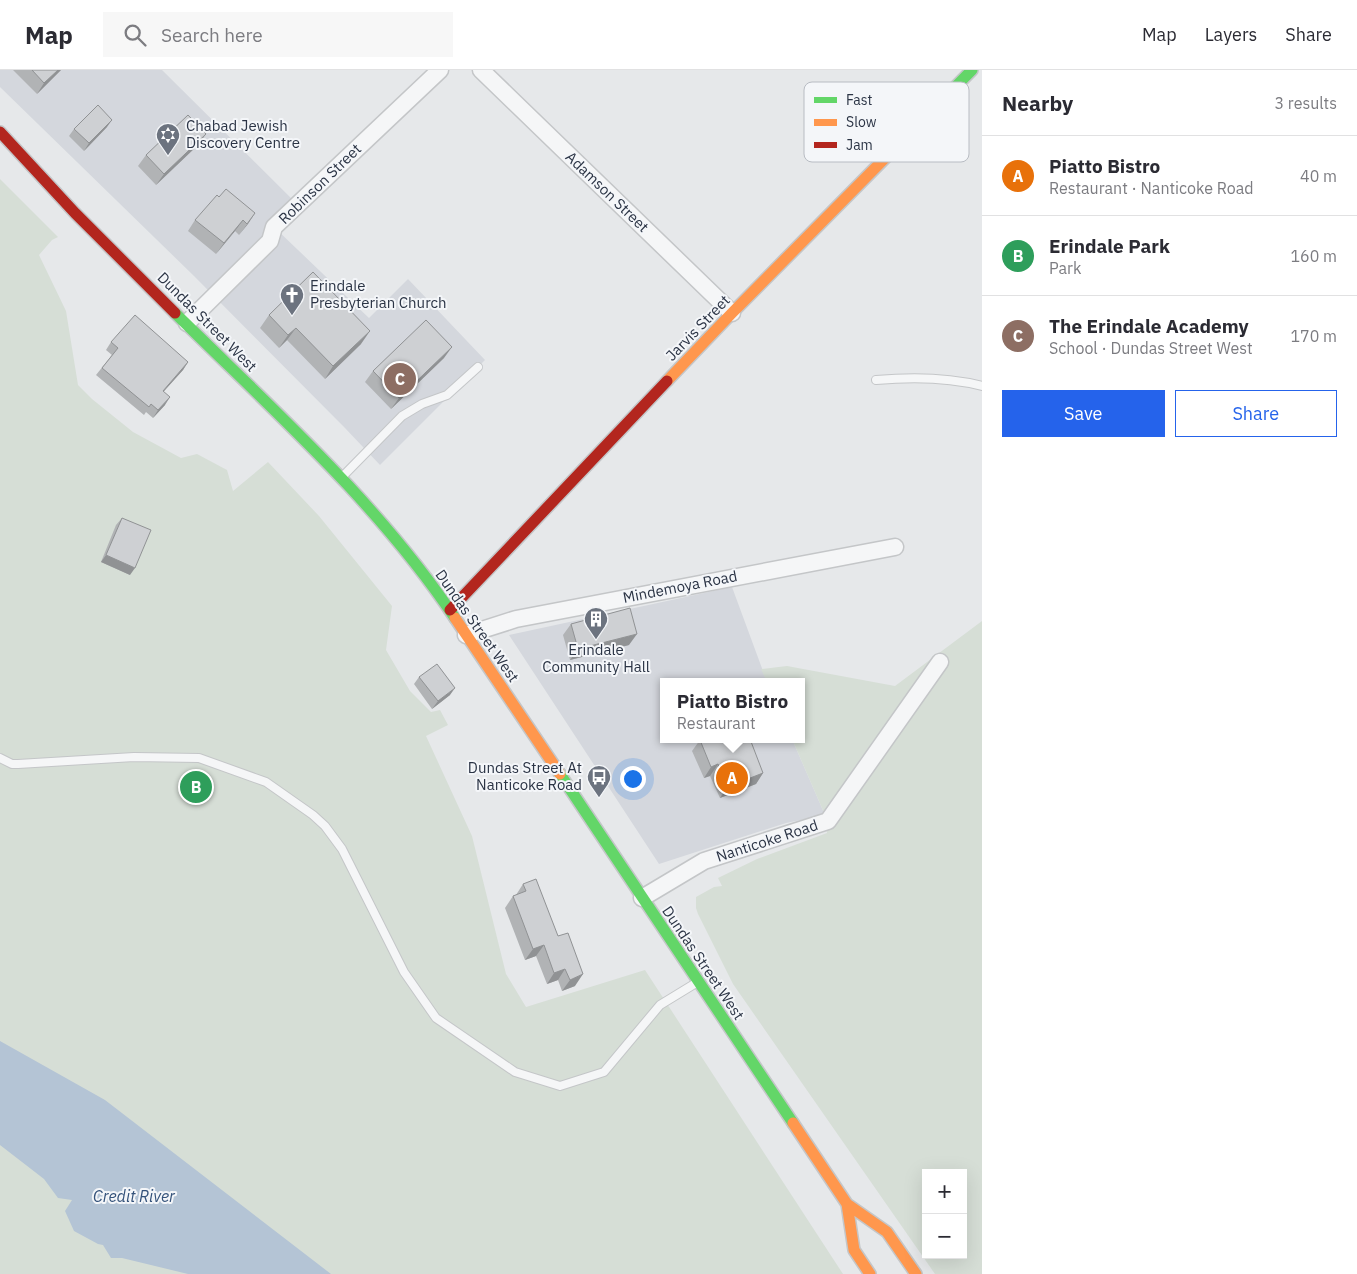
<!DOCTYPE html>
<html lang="en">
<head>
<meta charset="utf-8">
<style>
  body { margin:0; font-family:"IBM Plex Sans",sans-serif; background:#f7f7f7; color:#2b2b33 }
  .controls { position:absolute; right:15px; bottom:15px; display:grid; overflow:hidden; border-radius:0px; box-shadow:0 5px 20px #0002 }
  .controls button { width:45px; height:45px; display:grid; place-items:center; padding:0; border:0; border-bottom:1px solid #e1e1e2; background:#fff; color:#2b2b33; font:25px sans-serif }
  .you { position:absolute; left:632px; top:708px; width:18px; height:18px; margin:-12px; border:4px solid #fff; border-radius:50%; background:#1a73e8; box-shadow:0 0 0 8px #1a73e833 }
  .badge { display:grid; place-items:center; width:32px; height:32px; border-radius:50%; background:#2563eb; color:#fff; font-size:16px; font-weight:700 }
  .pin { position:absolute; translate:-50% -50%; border:2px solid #fff; box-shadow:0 1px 5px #0006 }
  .popup { position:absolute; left:660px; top:608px; width:145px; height:65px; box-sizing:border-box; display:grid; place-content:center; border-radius:0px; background:#fff; filter:drop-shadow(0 1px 4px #0005); font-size:16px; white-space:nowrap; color:#7c7c81 }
  .popup b { font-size:19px; color:#2b2b33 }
  .popup::after { content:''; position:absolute; left:50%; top:100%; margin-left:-10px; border:10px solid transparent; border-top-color:#fff }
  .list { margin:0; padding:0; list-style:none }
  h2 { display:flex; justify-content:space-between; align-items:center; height:65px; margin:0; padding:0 20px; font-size:21px }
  h2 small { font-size:16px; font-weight:400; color:#7c7c81 }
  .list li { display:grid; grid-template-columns:32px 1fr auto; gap:15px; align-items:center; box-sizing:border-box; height:80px; padding:0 20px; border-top:1px solid #e1e1e2 }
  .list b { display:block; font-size:19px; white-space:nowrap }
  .list p { margin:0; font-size:16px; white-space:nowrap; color:#7c7c81 }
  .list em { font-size:16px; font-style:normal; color:#7c7c81 }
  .actions { display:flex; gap:10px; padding:15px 20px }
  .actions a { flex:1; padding:11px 0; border:1px solid #2563eb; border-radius:0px; text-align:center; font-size:18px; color:#2563eb }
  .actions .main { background:#2563eb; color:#fff }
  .icon { flex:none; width:28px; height:28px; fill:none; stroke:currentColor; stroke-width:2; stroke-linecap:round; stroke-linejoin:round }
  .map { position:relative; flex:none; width:982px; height:1204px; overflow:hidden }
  header { display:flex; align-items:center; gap:30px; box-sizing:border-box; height:70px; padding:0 25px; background:#fff; border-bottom:1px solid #e1e1e2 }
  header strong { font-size:24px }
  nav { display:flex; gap:28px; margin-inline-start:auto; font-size:18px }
  .search { width:350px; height:45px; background:#f7f7f7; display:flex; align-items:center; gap:12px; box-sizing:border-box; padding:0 18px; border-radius:0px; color:#7c7c81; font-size:19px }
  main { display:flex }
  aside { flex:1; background:#fff }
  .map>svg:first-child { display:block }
  .built { fill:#d4d7dd }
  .green { fill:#d6ded6; fill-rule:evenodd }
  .water { fill:#b4c4d5 }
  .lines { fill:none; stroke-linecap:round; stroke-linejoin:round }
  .lane-casing { stroke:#c4c6c8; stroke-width:10 }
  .street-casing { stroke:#c4c6c8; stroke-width:19 }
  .fast-casing { stroke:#c4c6c8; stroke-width:14 }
  .slow-casing { stroke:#c4c6c8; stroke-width:14 }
  .jam-casing { stroke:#c4c6c8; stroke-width:14 }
  .lane { stroke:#f5f6f7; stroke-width:8 }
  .street { stroke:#f5f6f7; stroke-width:16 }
  .fast { stroke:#63d668; stroke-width:11 }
  .slow { stroke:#ff974d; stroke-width:11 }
  .jam { stroke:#b3261e; stroke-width:11 }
  .wall { fill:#b1b3b5 }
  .shaded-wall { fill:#909294 }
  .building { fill:#ced0d3; stroke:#909294 }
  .labels { text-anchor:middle; stroke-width:4; stroke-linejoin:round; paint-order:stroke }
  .poi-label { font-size:15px; fill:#2b3445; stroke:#f4f6f9; text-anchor:start }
  .street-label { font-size:15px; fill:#2b3445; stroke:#f4f6f9 }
  .water-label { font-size:16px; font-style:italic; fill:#34527a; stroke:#f4f6f9 }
  .key { fill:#f4f6f9; stroke:#b8bcc3; stroke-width:1 }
  .key-label { font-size:14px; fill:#2b3445 }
</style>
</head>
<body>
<header>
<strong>Map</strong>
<div class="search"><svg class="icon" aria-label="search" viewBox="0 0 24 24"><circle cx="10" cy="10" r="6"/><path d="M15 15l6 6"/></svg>Search here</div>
<nav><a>Map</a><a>Layers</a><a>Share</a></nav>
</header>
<main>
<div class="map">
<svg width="982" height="1204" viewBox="0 0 982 1204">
  <rect width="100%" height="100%" fill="#e6e8ea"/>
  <path class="built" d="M0 0H162L297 134 274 157 369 248 408 209 485 290 380 395 345 358 194 206 0 17Z
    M732 517 767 612H663V669H792L825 745 786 753 659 794 509 565Z"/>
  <path class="green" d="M0 109 58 167 52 170 39 185 66 241 78 315 92 329 133 362 181 388 197 384 227 400 233 421 268 392 319 446 392 536 386 580 410 621 431 642 440 640 448 655 426 666 472 766 506 904 526 937 645 900 843 1204H0Z
    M982 551V1204H935L733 914 698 844 696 838V827L714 817 722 816 718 808 757 789 827 763 825 745 792 669H801V612H767L761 599 787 596 895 616ZM926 1103H963V1185H926Z"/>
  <path class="water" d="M0 971 105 1030 331 1204H188L122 1188H111L103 1175 98 1174 74 1161 65 1141 72 1130 58 1128 44 1109 0 1075Z"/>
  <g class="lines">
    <g class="lane-casing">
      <path id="lane" d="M876 310C910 307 948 307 982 316
        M343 406 402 346 422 334 447 325 478 297
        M0 688 12 694H18L134 687 199 688 266 712 313 745 325 756 342 779 404 902 436 948 515 1002 560 1016 604 1002 660 935 696 913"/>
    </g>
    <g class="street-casing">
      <path id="street" d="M481 0 732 243
        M187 253 270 171 274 157 440 0
        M466 565 516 549 895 477
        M642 828 704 791 828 751 940 592"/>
    </g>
    <g class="fast-casing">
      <path id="fast" d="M892 81 972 0
        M175 243C273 340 378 433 455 548
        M560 704 793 1053"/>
    </g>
    <g class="slow-casing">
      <path id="slow" d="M667 311 732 243 892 81
        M455 548 560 704
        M793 1053 847 1134 887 1162 916 1204
        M847 1134 854 1180 870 1204"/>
    </g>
    <g class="jam-casing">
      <path id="jam" d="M0 62 75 143 175 243
        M450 540 667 311"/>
    </g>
    <use href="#lane" class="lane"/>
    <use href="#street" class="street"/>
    <use href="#fast" class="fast"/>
    <use href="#slow" class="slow"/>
    <use href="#jam" class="jam"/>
  </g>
  <path class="wall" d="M13 0H61L37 24Z
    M107 57 84 81 69 66 74 59Z
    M198 75 156 115 138 96 146 85Z
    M219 127 255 143 239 165 235 161 216 184 188 161 195 150Z
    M269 245 361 274 325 309 287 270 279 278 260 258Z
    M111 272 188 292 183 300 163 322 165 335 153 348 146 342 144 345 96 305 112 285 106 280Z
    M444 288 391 339 365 312 373 301Z
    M122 448 130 505 101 492 116 455Z
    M571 554 629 575 570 590 563 565Z
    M419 607 450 625 432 639 414 614Z
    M700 670 763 703 756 714 720 728 710 706 704 708 692 681Z
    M523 814 575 916 562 921 558 910 547 914 536 886 525 890 505 838 513 826 516 825Z"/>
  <path class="shaded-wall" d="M58 0H61L37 24 44 13Z
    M112 50 107 57 84 81 89 73Z
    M206 64 198 75 156 115 164 104Z
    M255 143 248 154 239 165Z
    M243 150 235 161 216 184 224 173Z
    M296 258 287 270 279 278 288 265Z
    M370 261 361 274 325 309 333 296Z
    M452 277 444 288 391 339 399 328Z
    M188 292 183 300 157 329 163 321Z
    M170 327 165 335 153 348 158 340Z
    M106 485 135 498 130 505 101 492Z
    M637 564 629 575 570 590 578 579Z
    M455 618 450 625 432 639 438 631Z
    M718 694 710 706 704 708 711 697Z
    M763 703 756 714 720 728 727 717Z
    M544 875 536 886 525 890 533 879Z
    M565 899 558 910 547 914 554 903Z
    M583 904 575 916 562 921 570 910Z"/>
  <path class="building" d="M32 0H58L44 13Z
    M98 35 112 50 89 73 74 59Z
    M188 45 206 64 164 104 146 85Z
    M226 119 255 143 247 154 243 150 224 173 195 150 217 125 219 127Z
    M313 202 370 261 333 296 296 258 288 265 269 245Z
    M135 245 188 292 163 321 170 327 158 340 151 334 149 337 102 298 118 278 111 272Z
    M426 250 452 277 399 328 373 301Z
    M122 448 151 460 135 498 106 485Z
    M630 538 637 564 578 579 571 554Z
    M437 594 455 618 438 631 419 607Z
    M750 669 763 703 727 717 718 694 711 697 700 670Z
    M536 809 558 866 568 863 583 904 570 910 565 899 554 903 544 875 533 879 513 826 526 821 523 814Z"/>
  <defs>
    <g id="synagogue-pin" transform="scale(1.25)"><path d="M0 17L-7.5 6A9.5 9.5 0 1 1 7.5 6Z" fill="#6c737f" stroke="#f4f6f9"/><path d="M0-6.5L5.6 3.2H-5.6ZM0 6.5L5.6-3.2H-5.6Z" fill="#fff"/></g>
    <g id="church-pin" transform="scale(1.25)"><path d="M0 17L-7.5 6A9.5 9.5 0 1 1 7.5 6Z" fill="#6c737f" stroke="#f4f6f9"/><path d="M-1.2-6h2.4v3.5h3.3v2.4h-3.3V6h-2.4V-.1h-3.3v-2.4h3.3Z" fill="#fff"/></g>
    <g id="building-pin" transform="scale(1.25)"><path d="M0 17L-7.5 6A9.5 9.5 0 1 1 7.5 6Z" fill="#6c737f" stroke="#f4f6f9"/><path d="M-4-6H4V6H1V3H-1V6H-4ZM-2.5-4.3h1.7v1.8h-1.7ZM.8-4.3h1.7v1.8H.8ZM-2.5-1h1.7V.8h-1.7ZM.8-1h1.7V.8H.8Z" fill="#fff"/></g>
    <g id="bus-pin" transform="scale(1.25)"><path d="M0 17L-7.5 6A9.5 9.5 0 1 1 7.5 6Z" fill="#6c737f" stroke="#f4f6f9"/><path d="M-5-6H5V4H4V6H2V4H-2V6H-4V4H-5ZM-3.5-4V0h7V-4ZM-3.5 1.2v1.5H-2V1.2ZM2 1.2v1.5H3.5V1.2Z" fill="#fff"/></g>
  </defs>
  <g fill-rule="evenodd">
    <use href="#synagogue-pin" x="168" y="65"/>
    <use href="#church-pin" x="292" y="225"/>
    <use href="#building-pin" x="596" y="549"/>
    <use href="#bus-pin" x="599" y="707"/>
  </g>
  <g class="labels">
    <g class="poi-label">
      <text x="186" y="61">Chabad Jewish<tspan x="186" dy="17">Discovery Centre</tspan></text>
      <text x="310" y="221">Erindale<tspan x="310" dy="17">Presbyterian Church</tspan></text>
      <text x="596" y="585" text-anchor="middle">Erindale<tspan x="596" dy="17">Community Hall</tspan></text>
      <text x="582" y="703" text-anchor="end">Dundas Street At<tspan x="582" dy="17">Nanticoke Road</tspan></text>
    </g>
    <g class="street-label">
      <text transform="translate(320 114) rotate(-44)" y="5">Robinson Street</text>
      <text transform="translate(607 122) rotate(44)" y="5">Adamson Street</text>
      <text transform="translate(207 252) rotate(45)" y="5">Dundas Street West</text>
      <text transform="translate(698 258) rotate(-46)" y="5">Jarvis Street</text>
      <text transform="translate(680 517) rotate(-11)" y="5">Mindemoya Road</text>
      <text transform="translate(477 556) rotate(55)" y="5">Dundas Street West</text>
      <text transform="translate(767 771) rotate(-18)" y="5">Nanticoke Road</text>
      <text transform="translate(703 893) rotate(56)" y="5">Dundas Street West</text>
    </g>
    <g class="water-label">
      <text x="134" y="1132">Credit River</text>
    </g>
  </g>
  <rect x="804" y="12" width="165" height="80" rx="8" class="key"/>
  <rect x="814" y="27" width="23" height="6" fill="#63d668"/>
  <rect x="814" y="49" width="23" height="7" fill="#ff974d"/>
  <rect x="814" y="72" width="23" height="6" fill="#b3261e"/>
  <g class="key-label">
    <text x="846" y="35">Fast</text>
    <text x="846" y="57">Slow</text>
    <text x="846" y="80">Jam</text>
  </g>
</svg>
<div class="controls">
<button>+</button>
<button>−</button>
</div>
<div class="you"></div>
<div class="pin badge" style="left:732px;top:708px;background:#e8710a">A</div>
<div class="popup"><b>Piatto Bistro</b>Restaurant</div>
<div class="pin badge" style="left:196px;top:717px;background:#2e9e5b">B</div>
<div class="pin badge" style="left:400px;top:309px;background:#8d6e63">C</div>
</div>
<aside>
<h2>Nearby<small>3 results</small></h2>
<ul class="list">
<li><span class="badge" style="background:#e8710a">A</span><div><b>Piatto Bistro</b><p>Restaurant · Nanticoke Road</p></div><em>40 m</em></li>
<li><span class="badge" style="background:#2e9e5b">B</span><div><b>Erindale Park</b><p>Park</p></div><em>160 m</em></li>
<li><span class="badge" style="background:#8d6e63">C</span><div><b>The Erindale Academy</b><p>School · Dundas Street West</p></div><em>170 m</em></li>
</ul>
<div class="actions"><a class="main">Save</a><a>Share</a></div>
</aside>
</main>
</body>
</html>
